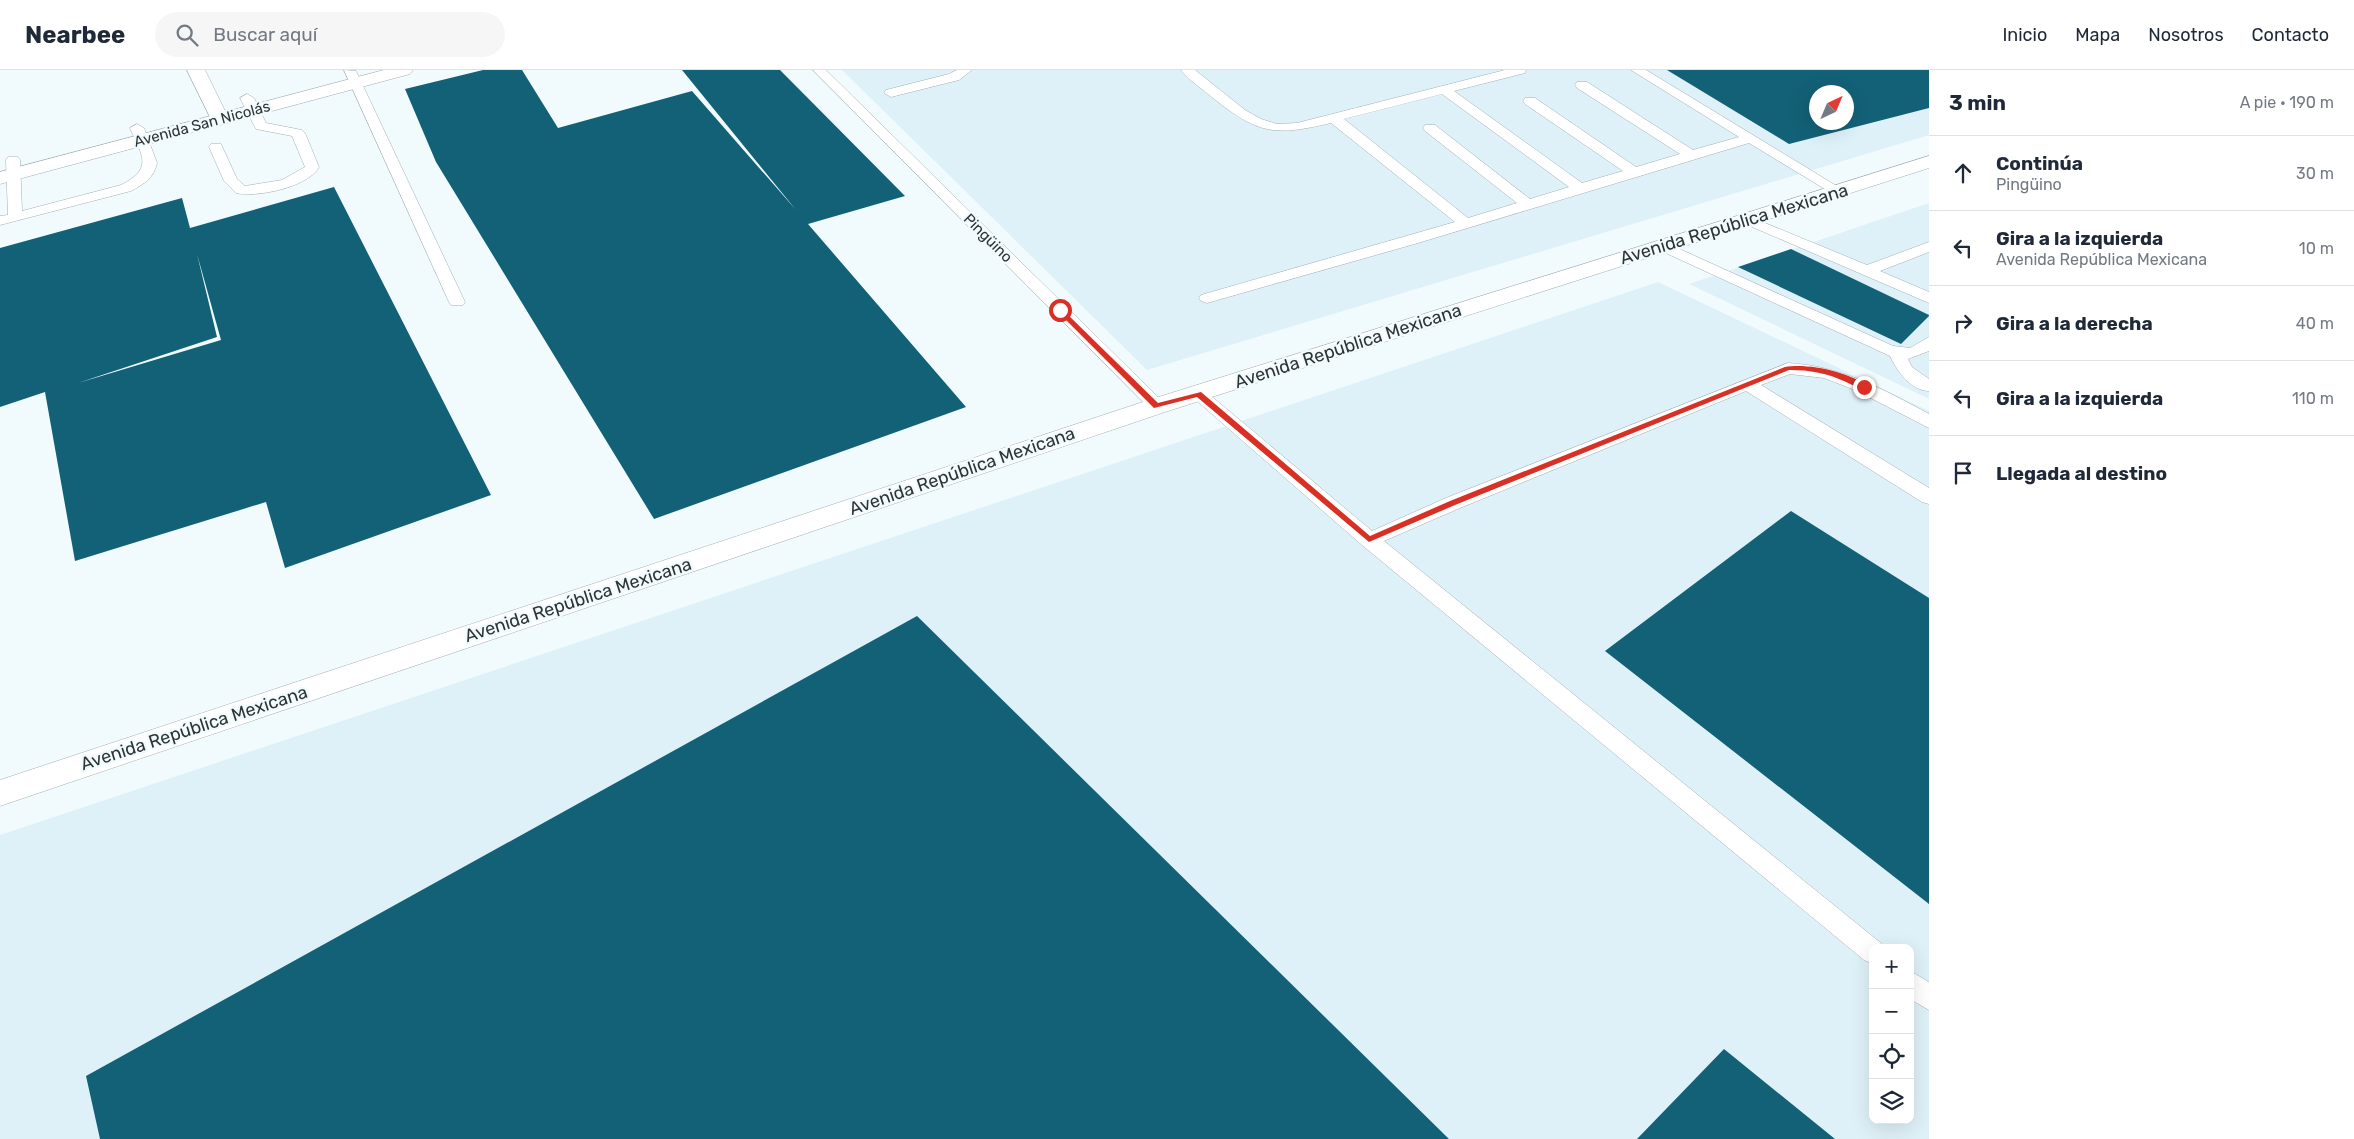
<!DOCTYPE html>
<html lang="es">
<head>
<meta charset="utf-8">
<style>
  body { margin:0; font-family:Rubik,sans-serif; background:#f6f6f7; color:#1f2937 }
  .controls { position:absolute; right:15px; bottom:15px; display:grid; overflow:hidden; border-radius:10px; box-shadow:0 5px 20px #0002 }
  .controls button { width:45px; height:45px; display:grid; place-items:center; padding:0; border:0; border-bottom:1px solid #e0e1e3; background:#fff; color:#1f2937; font:25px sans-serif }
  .compass { position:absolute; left:1809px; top:15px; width:45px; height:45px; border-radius:50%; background:#fff; box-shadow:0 5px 20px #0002; rotate:44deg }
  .stop { position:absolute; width:15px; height:15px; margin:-11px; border:4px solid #d93025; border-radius:50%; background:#fff }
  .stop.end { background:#d93025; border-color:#fff; box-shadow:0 1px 5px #0008 }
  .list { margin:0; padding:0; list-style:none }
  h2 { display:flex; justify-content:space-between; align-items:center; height:65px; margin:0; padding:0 20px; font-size:21px }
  h2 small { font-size:16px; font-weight:400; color:#747a83 }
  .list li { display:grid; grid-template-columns:32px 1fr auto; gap:15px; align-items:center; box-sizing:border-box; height:75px; padding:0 20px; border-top:1px solid #e0e1e3 }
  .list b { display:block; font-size:19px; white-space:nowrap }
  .list p { margin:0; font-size:16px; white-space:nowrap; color:#747a83 }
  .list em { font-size:16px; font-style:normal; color:#747a83 }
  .icon { flex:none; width:28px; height:28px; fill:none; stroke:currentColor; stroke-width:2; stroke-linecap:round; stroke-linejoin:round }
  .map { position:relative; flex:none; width:1929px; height:1069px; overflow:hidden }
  header { display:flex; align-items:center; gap:30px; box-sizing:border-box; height:70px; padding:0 25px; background:#fff; border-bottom:1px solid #e0e1e3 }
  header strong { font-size:24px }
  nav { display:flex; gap:28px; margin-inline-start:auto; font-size:18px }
  .search { width:350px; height:45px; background:#f6f6f7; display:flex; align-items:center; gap:12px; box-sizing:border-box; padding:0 18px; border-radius:28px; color:#747a83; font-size:19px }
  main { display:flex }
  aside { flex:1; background:#fff }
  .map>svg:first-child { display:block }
  .built { fill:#dff1f8; fill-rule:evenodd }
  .building { fill:#136177; fill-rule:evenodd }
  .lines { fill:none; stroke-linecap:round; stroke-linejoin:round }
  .lane-casing { stroke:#a5afb2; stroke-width:1 }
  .street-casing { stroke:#a5afb2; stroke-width:1 }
  .secondary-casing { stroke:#a5afb2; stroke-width:1 }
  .lane { fill:#fff; fill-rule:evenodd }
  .street { fill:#fff; fill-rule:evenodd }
  .secondary { fill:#fff; fill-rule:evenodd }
  .route { fill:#d93025 }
  .labels { text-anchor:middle; stroke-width:5; stroke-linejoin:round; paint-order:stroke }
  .far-street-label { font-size:15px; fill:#2f3334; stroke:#f1fbfe }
  .street-label { font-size:18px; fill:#2f3334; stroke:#f1fbfe }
</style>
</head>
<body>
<header>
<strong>Nearbee</strong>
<div class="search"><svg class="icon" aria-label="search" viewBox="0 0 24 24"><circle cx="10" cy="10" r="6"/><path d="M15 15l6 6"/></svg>Buscar aquí</div>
<nav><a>Inicio</a><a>Mapa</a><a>Nosotros</a><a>Contacto</a></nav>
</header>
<main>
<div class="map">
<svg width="1929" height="1069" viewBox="0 0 1929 1069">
  <rect width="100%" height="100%" fill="#f1fbfe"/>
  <path class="built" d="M842 0H1929V65L1147 300ZM1816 22H1846V52H1816Z
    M1929 133V329L1689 214Z
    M1658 212 1929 341V1069H0V765ZM1873 878H1910V1050H1873Z"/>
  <path class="building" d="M483 0H522L558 58 692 21 796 140 682 0H780L905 126 808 154 966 337 654 449 436 92 405 19Z
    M1667 0H1929V38L1789 74ZM1816 22H1846V52H1816Z
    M334 117 491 425 285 498 266 432 75 491 45 322 0 337V178L182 128 190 158ZM197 184 221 270 78 313 217 267Z
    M1791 179 1929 245V246L1901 274 1738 197Z
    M1791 441 1929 528V834L1605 581Z
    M917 546 1449 1069H100L86 1006Z
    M1724 979 1835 1069H1637Z"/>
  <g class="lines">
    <g class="lane-casing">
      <path id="lane" d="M344 0 356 1 465 232 463 235H451L449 232Z
        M813 0H826L1163 332 1166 336 1163 340 1157 342 1151 340Z
        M957 0H972L959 10 891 27 884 23 886 20 949 4Z
        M1181 0H1195L1245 40 1261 49 1277 54 1297 53 1505 0H1526L1525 3 1454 21 1582 113 1623 101 1525 34 1523 31 1525 28H1535L1636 97 1680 84 1577 18 1575 15 1577 12H1587L1693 80 1739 67 1631 0H1646L1845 121 1843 124H1833L1749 73 1418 173 1207 233 1201 231 1199 228 1201 225 1455 152 1331 53C1275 66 1259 65 1213 28 1203 19 1189 11 1181 0ZM1442 24 1569 117 1530 129 1435 55H1425L1423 58 1425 61 1517 133 1468 148 1344 49Z
        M247 24 254 28 266 53 302 60 305 63 319 97C309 117 256 128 236 123L224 111 209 77 211 74H221L237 109 245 116 282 110 305 97 292 66 256 59 240 28Z
        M137 54 144 58 157 93C154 108 144 114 131 121L0 155V146L8 145 6 90 8 87H18L20 90 22 141 121 115C154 98 142 86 130 58Z
        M1748 146 1867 195 1929 172V182L1880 201 1929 222V233L1743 153 1741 150 1743 147Z
        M1662 171 1893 276 1910 278 1929 267V281L1908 289 1912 297 1929 309V321C1911 321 1897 301 1890 286L1657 179 1654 176Z
        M1788 293C1841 296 1883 319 1929 344V358L1855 320 1824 308 1790 304 1761 315 1929 418V434L1922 432 1746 321 1460 438 1384 471 1882 874 1883 878H1873V894L1864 890 1362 475 1189 324 1192 320 1198 318 1204 320 1372 461 1446 428Z
        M1910 901 1929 912V940L1910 929Z"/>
    </g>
    <g class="street-casing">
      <path id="street" d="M187 0H205L229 49 227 53H213Z"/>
    </g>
    <g class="secondary-casing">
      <path id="secondary" d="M384 0H413L410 4 0 114V102Z
        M1929 86V98L1165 342 0 736V710L1149 330Z"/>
    </g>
    <use href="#lane" class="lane"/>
    <use href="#street" class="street"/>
    <use href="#secondary" class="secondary"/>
  </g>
  <path class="route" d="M1058 239H1062L1158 333 1201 322 1370 466 1450 431 1785 297C1809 293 1850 302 1868 317 1862 321 1853 315 1846 312 1827 303 1810 300 1789 300L1455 435 1369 472 1197 327 1154 338 1058 242Z"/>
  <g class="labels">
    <g class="far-street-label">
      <text transform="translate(202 54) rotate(-15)" y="5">Avenida San Nicolás</text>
      <text transform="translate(988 168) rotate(45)" y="5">Pingüino</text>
    </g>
    <g class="street-label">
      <text transform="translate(1734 154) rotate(-17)" y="6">Avenida República Mexicana</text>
      <text transform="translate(1348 276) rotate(-18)" y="6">Avenida República Mexicana</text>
      <text transform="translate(962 401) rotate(-19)" y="6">Avenida República Mexicana</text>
      <text transform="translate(578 530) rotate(-18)" y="6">Avenida República Mexicana</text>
      <text transform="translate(194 658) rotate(-18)" y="6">Avenida República Mexicana</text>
    </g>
  </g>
</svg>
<div class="controls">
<button>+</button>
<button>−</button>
<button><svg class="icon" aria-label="locate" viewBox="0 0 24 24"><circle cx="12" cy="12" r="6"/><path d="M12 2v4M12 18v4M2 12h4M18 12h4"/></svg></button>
<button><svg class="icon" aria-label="layers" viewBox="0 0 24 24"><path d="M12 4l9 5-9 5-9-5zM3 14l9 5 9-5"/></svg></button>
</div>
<svg class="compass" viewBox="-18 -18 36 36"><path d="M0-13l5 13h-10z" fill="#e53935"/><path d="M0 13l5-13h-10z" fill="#747a83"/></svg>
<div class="stop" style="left:1060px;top:240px"></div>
<div class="stop end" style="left:1864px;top:317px"></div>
</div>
<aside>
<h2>3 min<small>A pie · 190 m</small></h2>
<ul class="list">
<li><svg class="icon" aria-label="ahead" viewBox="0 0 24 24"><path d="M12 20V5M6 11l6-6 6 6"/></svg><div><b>Continúa</b><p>Pingüino</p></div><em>30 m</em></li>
<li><svg class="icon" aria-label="left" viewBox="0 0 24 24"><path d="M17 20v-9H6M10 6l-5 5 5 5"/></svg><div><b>Gira a la izquierda</b><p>Avenida República Mexicana</p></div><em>10 m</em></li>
<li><svg class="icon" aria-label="right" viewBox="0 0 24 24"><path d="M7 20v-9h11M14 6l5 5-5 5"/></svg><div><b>Gira a la derecha</b></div><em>40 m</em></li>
<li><svg class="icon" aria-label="left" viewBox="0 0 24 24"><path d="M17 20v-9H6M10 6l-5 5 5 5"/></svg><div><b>Gira a la izquierda</b></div><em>110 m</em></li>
<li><svg class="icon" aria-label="arrive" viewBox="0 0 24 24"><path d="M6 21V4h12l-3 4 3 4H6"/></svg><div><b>Llegada al destino</b></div></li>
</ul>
</aside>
</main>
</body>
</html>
